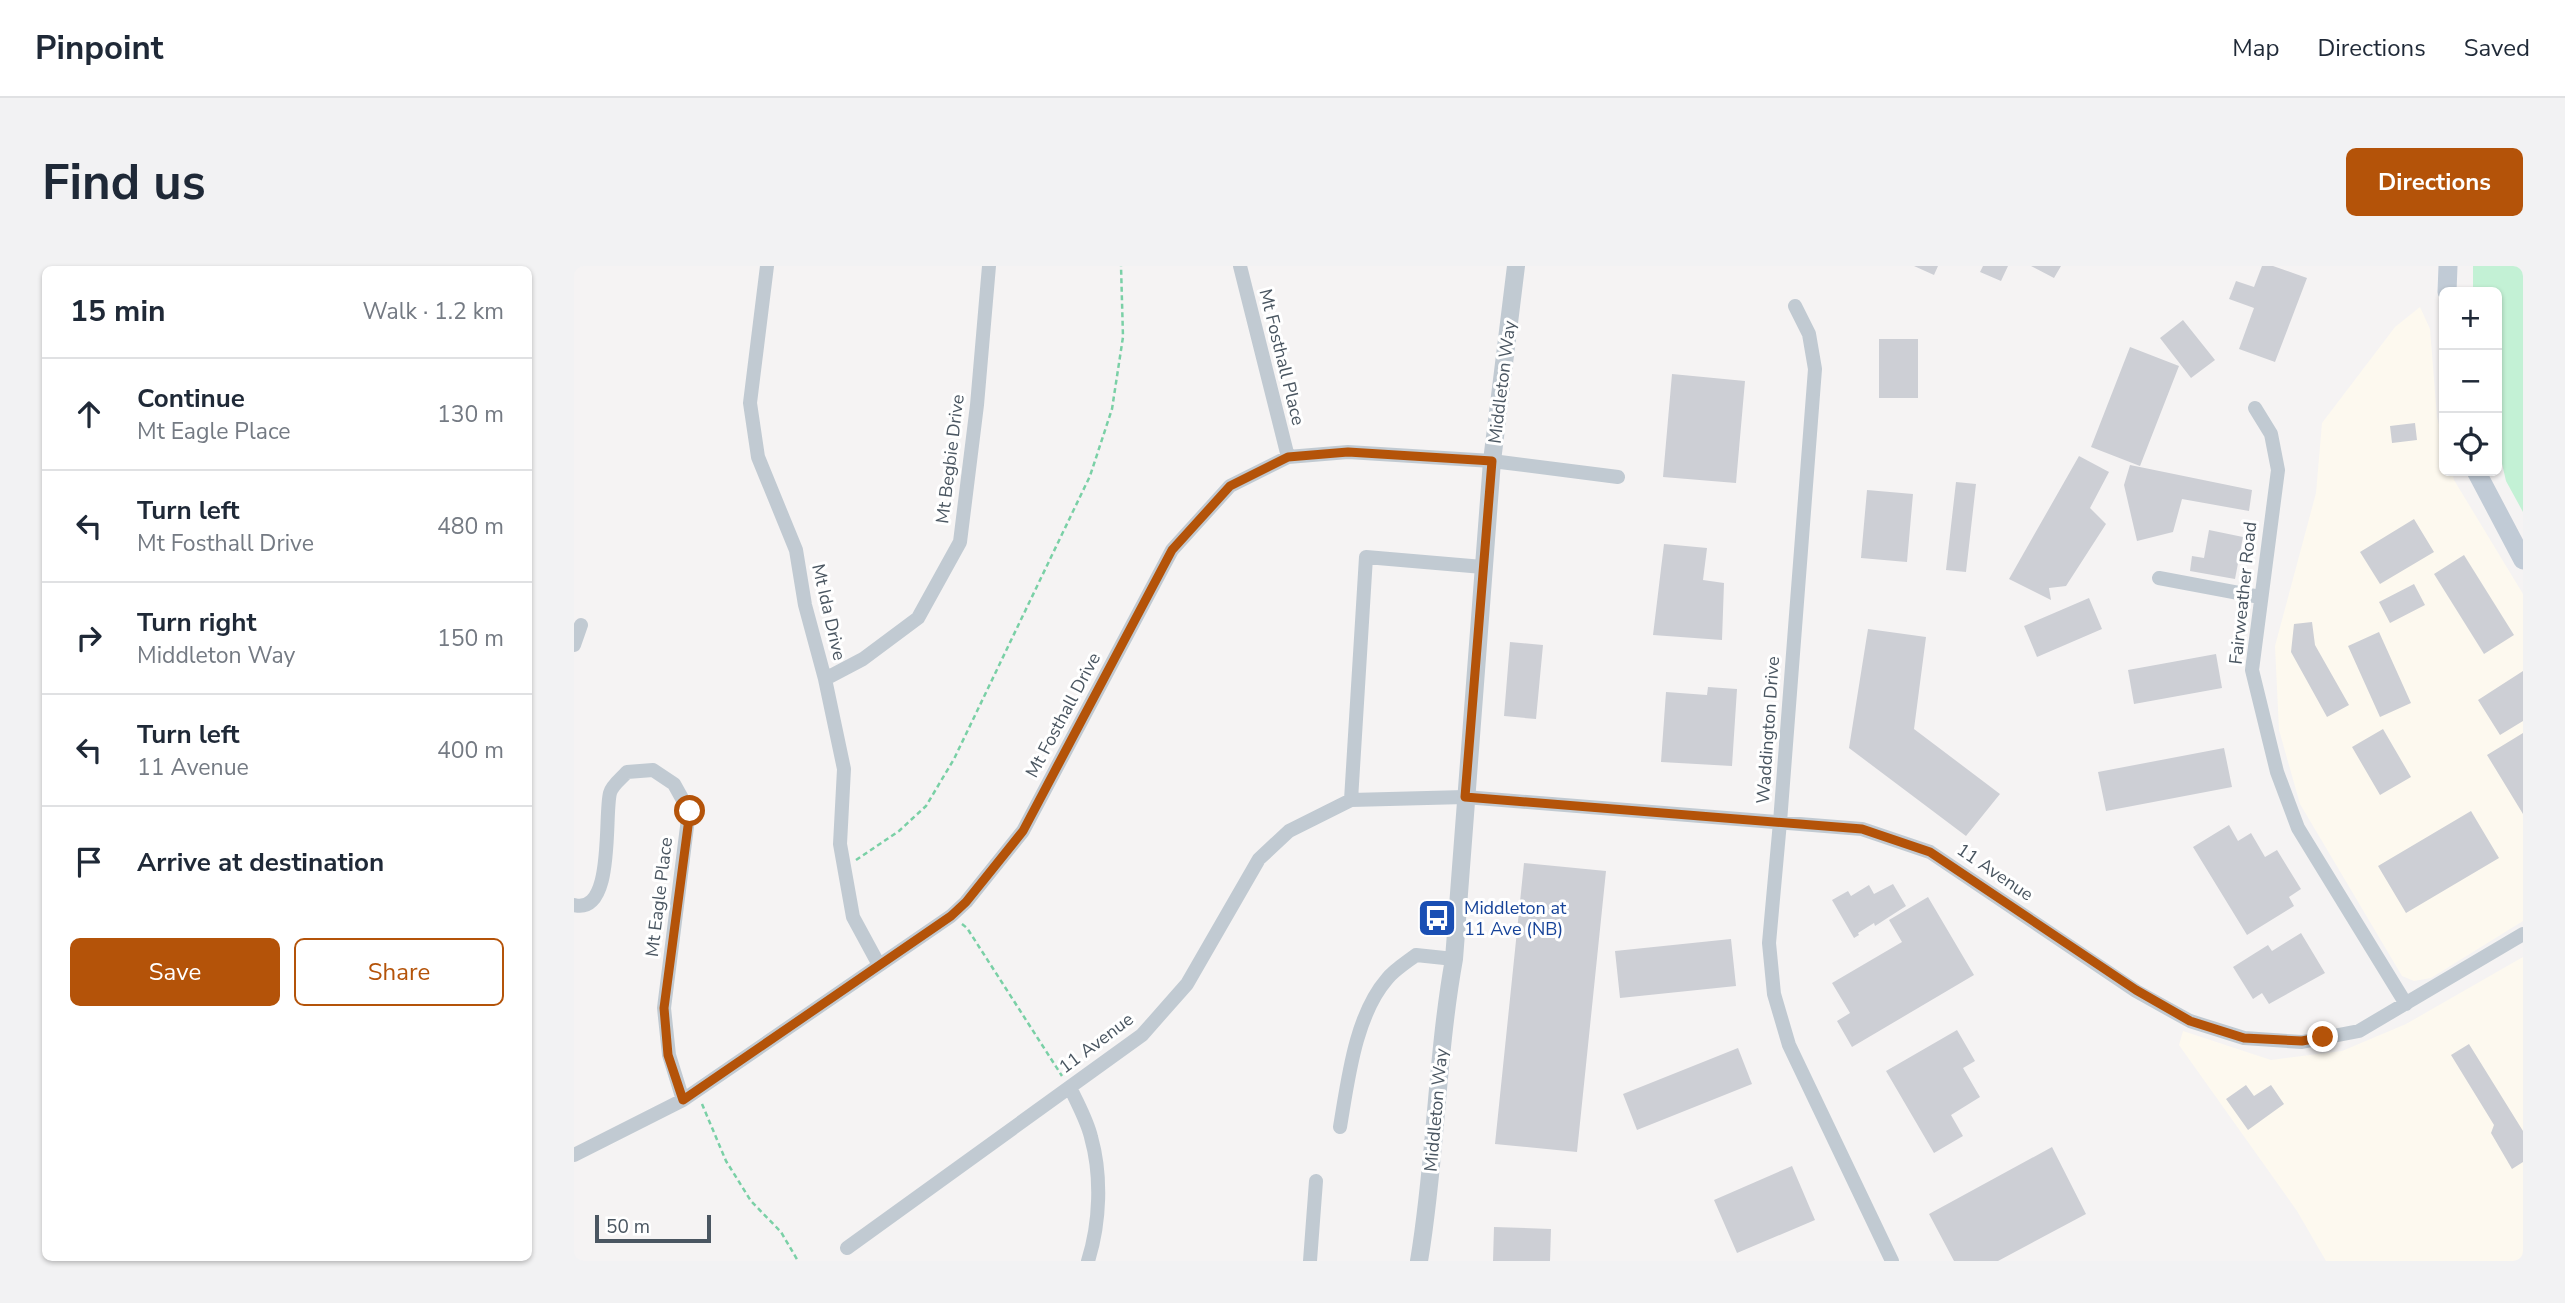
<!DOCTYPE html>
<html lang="en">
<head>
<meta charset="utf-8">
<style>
  body { margin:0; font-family:"Nunito Sans",sans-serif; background:#f2f2f3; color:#1f2937 }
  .controls { position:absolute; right:21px; top:21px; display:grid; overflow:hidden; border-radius:10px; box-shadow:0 2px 5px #0004 }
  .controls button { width:63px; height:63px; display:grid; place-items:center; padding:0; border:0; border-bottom:2px solid #e0e1e3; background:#fff; color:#1f2937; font:35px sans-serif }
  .scale { position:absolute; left:21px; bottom:18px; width:116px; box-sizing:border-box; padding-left:7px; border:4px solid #4a5661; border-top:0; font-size:19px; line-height:24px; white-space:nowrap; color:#4a5661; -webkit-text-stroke:5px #fff; paint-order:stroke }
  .stop { position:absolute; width:21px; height:21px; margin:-16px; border:5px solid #b45309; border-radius:50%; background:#fff }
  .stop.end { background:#b45309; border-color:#fff; box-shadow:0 2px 7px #0008 }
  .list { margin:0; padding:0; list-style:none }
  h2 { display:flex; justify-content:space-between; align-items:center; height:91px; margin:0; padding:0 28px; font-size:30px }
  h2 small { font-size:23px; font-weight:400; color:#747a83 }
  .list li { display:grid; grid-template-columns:46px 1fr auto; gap:21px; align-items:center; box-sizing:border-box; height:112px; padding:0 28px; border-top:2px solid #e0e1e3 }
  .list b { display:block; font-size:26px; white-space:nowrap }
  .list p { margin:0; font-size:23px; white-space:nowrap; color:#747a83 }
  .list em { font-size:23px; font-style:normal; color:#747a83 }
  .actions { display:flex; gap:14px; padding:21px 28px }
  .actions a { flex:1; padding:16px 0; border:2px solid #b45309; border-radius:10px; text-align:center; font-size:24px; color:#b45309 }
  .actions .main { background:#b45309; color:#fff }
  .icon { flex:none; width:38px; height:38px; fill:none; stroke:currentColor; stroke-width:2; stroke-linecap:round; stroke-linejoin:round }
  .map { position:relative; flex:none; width:1949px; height:995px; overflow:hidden; border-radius:10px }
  header { display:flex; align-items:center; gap:42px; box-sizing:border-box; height:98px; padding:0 35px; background:#fff; border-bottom:2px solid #e0e1e3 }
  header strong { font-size:33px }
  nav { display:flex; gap:38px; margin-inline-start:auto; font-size:24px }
  .intro { display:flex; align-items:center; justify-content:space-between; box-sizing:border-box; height:168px; padding:0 42px }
  h1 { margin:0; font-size:49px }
  .button { padding:18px 32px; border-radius:10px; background:#b45309; color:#fff; font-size:24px; font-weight:700 }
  main { display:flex; gap:42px; padding:0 42px }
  aside { flex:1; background:#fff; border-radius:10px; box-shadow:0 2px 5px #0004 }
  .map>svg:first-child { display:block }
  .commercial { fill:#fdf9ef }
  .green { fill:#c3f1d5 }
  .building { fill:#cdcfd5 }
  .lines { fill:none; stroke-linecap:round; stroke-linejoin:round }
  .path { stroke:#7ad0a6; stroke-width:2.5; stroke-dasharray:5 3.5; stroke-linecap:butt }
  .minor { stroke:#c1cad2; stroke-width:14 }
  .tertiary { stroke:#c1cad2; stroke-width:18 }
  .secondary { stroke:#c1cbd6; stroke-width:19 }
  .route { stroke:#b45309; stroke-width:9 }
  .labels { text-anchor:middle; stroke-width:6; stroke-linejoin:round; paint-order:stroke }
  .street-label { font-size:18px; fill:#4a5661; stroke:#fff }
  .transit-label { font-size:18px; fill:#164399; stroke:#fff; text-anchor:start }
</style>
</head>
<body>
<header>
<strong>Pinpoint</strong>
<nav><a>Map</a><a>Directions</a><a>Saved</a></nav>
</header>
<div class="intro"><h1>Find us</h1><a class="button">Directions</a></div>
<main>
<aside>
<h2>15 min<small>Walk · 1.2 km</small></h2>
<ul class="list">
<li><svg class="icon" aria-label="ahead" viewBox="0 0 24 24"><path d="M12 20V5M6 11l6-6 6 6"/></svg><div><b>Continue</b><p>Mt Eagle Place</p></div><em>130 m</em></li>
<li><svg class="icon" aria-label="left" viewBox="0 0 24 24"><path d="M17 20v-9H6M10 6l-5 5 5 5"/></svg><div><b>Turn left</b><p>Mt Fosthall Drive</p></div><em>480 m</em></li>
<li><svg class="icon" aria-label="right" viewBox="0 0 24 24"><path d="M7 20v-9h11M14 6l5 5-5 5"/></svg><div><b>Turn right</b><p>Middleton Way</p></div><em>150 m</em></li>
<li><svg class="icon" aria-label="left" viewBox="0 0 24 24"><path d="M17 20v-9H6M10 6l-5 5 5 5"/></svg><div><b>Turn left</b><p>11 Avenue</p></div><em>400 m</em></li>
<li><svg class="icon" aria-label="arrive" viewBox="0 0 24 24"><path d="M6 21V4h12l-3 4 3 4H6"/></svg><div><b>Arrive at destination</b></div></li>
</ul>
<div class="actions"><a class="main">Save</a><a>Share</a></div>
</aside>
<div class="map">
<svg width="1949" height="995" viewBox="0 0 1949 995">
  <rect width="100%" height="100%" fill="#f5f3f3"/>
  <path class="commercial" d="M1846 41 1856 63 1863 151 1870 177V205H1878L1880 214 1949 328V655L1857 712 1840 715 1828 710 1726 538 1705 464 1701 380 1742 227 1748 157 1821 61Z
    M1949 691V995H1752L1723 945 1605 779 1609 765 1697 794 1768 785 1832 758Z"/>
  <path class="green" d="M1899 0H1949V246L1932 215 1923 176V26H1899Z"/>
  <path class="building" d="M1340 0H1364L1360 9Z
    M1409 0H1434L1427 15 1406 6Z
    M1457 0H1487L1480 12Z
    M1688 0H1699L1733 12 1701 96 1665 83 1680 42 1655 33 1662 15 1680 21Z
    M1609 54 1641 94 1617 112 1586 72Z
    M1305 73H1344V132H1305Z
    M1556 81 1605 100 1566 200 1517 181Z
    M1098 108 1171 115 1162 217 1089 211Z
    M1841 157 1843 174 1818 177 1816 160Z
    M1505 190 1535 206 1516 242 1532 258 1492 320 1475 322 1477 334 1435 313Z
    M1556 199 1678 224 1675 245 1608 233 1599 266 1563 275 1550 219Z
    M1382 216 1402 218 1392 306 1372 304Z
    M1293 224 1339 228 1333 296 1287 292Z
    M1840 253 1860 286 1806 318 1786 286Z
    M1635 264 1669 271 1661 313 1616 305 1618 290 1630 292Z
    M1090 278 1133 282 1129 314 1150 317 1148 374 1079 369Z
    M1890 289 1940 369 1910 388 1860 308Z
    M1840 318 1851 339 1816 357 1805 336Z
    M1515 332 1528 363 1463 391 1450 360Z
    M1738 356 1741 379 1775 439 1753 451 1717 386 1720 358Z
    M1294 363 1352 371 1340 463 1426 528 1392 570 1275 482Z
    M1805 366 1837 437 1806 451 1774 380Z
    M936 376 969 379 962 453 930 450Z
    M1642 388 1648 422 1560 438 1554 404Z
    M1949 405V455L1926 469 1904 434Z
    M1134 421 1163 423 1158 500 1087 496 1092 426 1133 429Z
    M1809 463 1837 511 1806 529 1778 481Z
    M1949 467V548L1913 489Z
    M1650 482 1658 521 1532 545 1524 506Z
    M1897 545 1925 592 1832 647 1804 600Z
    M1655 559 1664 575 1677 567 1691 591 1703 584 1727 623 1715 631 1720 640 1673 669 1619 581Z
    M950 597 1032 605 1003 886 921 878Z
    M1319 618 1332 640 1301 660 1300 657 1284 667 1285 669 1280 672 1258 634 1274 625 1277 630 1295 619 1300 628Z
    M1354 631 1400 709 1278 781 1263 755 1276 747 1258 717 1328 676 1315 654Z
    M1727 667 1751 707 1695 738 1688 727 1679 733 1659 701 1694 679 1698 685Z
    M1157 673 1162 720 1046 732 1041 685Z
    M1383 764 1401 795 1389 802 1406 831 1377 849 1389 870 1360 887 1312 805Z
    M1895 778 1949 865V896L1938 903 1917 867 1920 859 1877 789Z
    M1164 782 1178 818 1063 864 1049 828Z
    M1672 819 1680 830 1697 819 1710 838 1674 864 1652 833Z
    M1478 881 1512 948 1424 995H1380L1355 948Z
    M1218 900 1241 954 1163 987 1140 934Z
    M920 961 977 963 976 995H919Z"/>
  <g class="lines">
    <path class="path" d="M282 594 325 565 352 540 380 493 516 210 538 143 549 71 547 0
      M388 658 393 662 488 810
      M128 838 152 895 177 935 207 966 224 995"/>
    <path class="minor" d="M193 0 176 137 184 191 222 284 231 339 251 413 270 503 266 578 279 651 305 699
      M666 0 714 191
      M1221 40 1235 68 1241 103 1206 556 1195 677 1200 728 1215 779 1318 995
      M1681 142 1697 168 1704 204 1678 404 1703 506 1724 562 1832 738
      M1585 312 1686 331
      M0 379 7 359
      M251 413 289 393 344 352 386 276 403 139 415 0
      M777 534 792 291 909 301
      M0 639C41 650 30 549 36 527 38 519 48 512 53 506L79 504 100 518 115 545 90 742 95 789 109 834
      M496 821C503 837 513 854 517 871 528 910 526 957 514 995
      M766 861C774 814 781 750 813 713 820 704 833 696 842 689L880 693
      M0 889 109 834 377 650 392 636 449 565 598 284 656 220 714 191 774 186 918 195 1044 211
      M273 982 568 769 613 718 685 593 715 565 777 534 891 531 1288 563 1356 586 1562 725 1616 755 1670 772 1728 776 1785 765 1949 668
      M736 995 742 915"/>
    <path class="tertiary" d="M845 995C862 895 862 793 880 693L918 195 942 0"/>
    <path class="secondary" d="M1873 26 1874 0
      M1902 205 1949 294"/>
  </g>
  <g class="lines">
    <path class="route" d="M116 545 90 742 94 789 109 834 377 650 392 636 449 565 598 284 656 220 714 191 774 186 918 195 891 531 1288 563 1356 586 1562 724 1616 755 1670 772 1728 775 1749 771"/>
  </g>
  <defs>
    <g id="bus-square" transform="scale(2.0125)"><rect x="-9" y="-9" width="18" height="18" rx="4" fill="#1a4fb4" stroke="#fff"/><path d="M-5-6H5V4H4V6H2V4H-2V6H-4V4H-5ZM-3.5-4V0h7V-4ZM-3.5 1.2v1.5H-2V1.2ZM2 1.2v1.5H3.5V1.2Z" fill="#fff"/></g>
  </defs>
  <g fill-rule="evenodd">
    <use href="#bus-square" x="863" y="652"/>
  </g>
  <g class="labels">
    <g class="street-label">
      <text transform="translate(708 91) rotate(76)" y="6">Mt Fosthall Place</text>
      <text transform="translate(928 116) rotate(-83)" y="6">Middleton Way</text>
      <text transform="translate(376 193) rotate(-83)" y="6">Mt Begbie Drive</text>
      <text transform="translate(1669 327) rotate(-84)" y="6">Fairweather Road</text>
      <text transform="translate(255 346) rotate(77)" y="6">Mt Ida Drive</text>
      <text transform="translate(489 449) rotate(-62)" y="6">Mt Fosthall Drive</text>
      <text transform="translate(1194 464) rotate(-86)" y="6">Waddington Drive</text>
      <text transform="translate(1421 606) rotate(34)" y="6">11 Avenue</text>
      <text transform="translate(85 631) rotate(-83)" y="6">Mt Eagle Place</text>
      <text transform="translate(522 777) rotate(-37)" y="6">11 Avenue</text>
      <text transform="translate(862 844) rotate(-85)" y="6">Middleton Way</text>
    </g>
    <g class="transit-label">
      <text x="890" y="648">Middleton at<tspan x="890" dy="21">11 Ave (NB)</tspan></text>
    </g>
  </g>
</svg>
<div class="controls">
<button>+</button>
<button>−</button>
<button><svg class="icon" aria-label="locate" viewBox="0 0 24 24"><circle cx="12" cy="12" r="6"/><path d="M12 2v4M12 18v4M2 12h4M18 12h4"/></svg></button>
</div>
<div class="scale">50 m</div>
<div class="stop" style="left:116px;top:545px"></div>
<div class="stop end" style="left:1749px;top:771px"></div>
</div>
</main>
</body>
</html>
